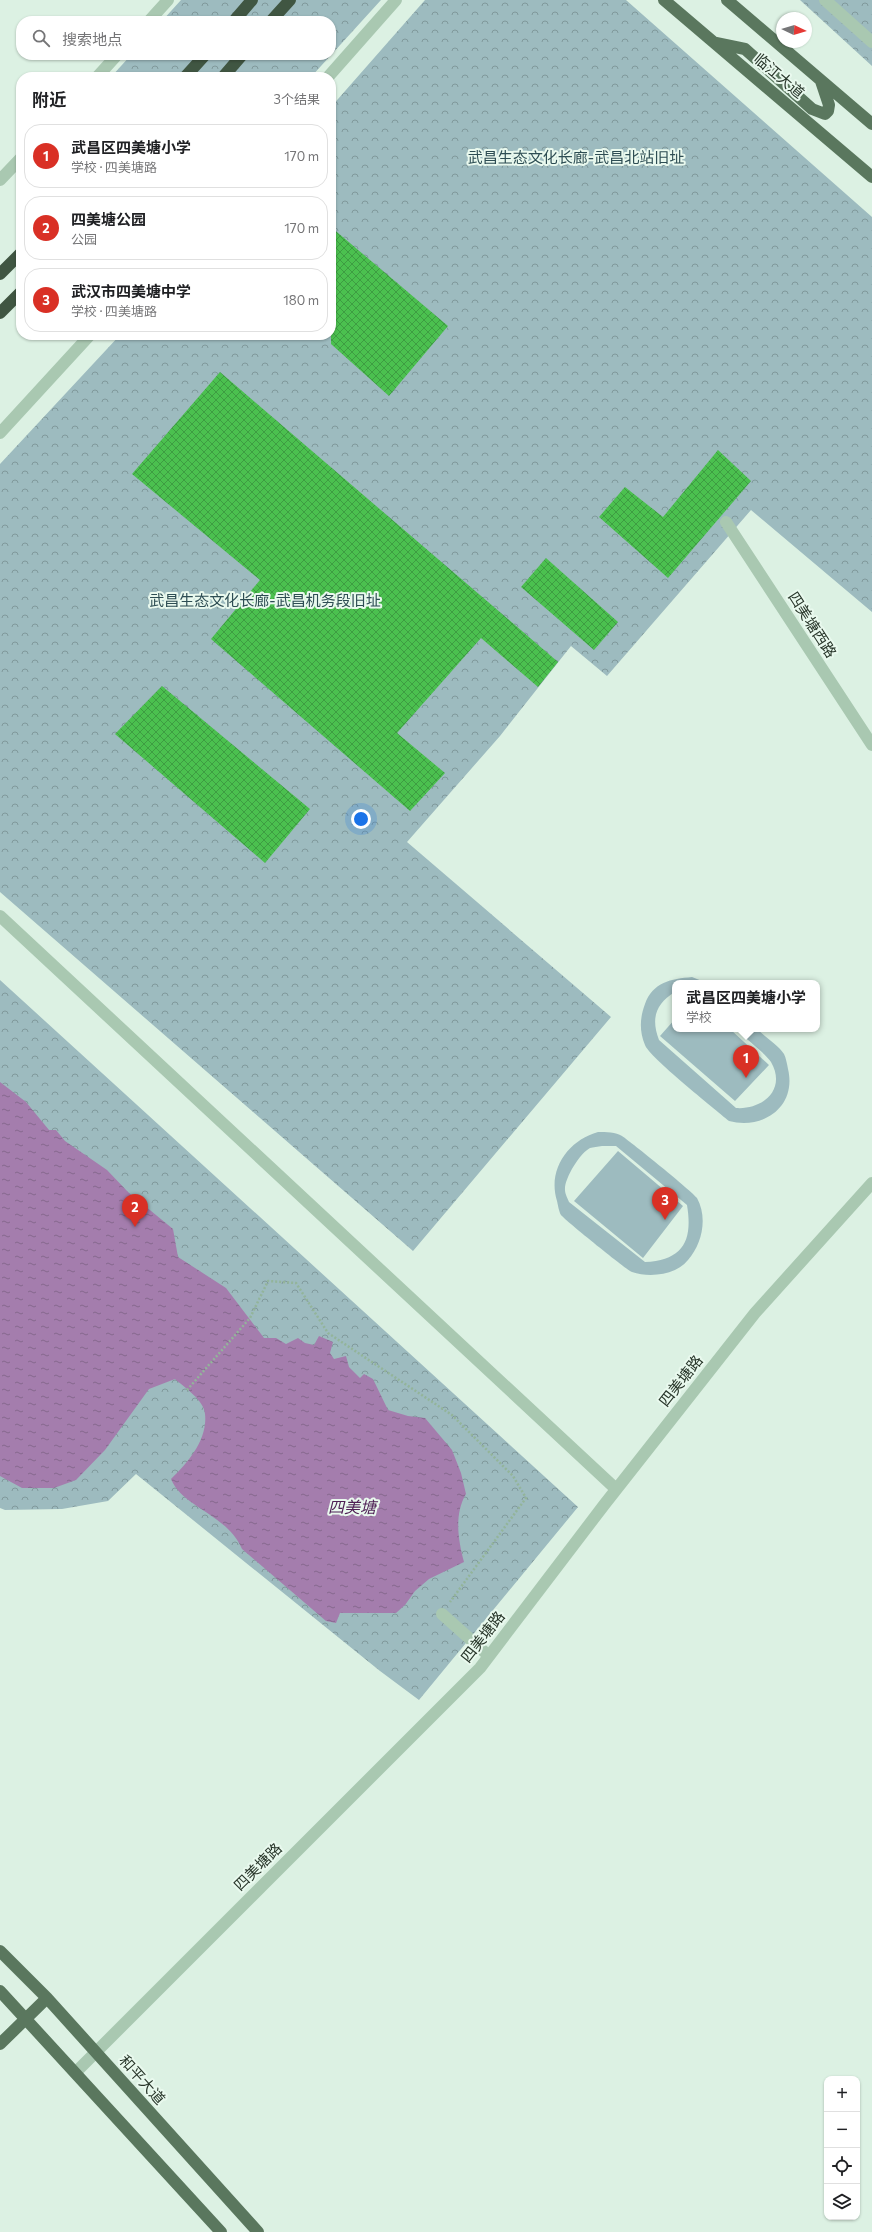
<!DOCTYPE html>
<html lang="zh">
<head>
<meta charset="utf-8">
<style>
  body { margin:0; font-family:Commissioner,"Noto Sans SC",sans-serif; background:#f2f2f2; color:#202124 }
  .controls { position:absolute; right:12px; bottom:12px; display:grid; overflow:hidden; border-radius:8px; box-shadow:0 1px 3px #0004 }
  .controls button { width:36px; height:36px; display:grid; place-items:center; padding:0; border:0; border-bottom:1px solid #e0e0e0; background:#fff; color:#202124; font:20px sans-serif }
  .compass { position:absolute; left:776px; top:12px; width:36px; height:36px; border-radius:50%; background:#fff; box-shadow:0 1px 3px #0004; rotate:94deg }
  .you { position:absolute; left:361px; top:819px; width:14px; height:14px; margin:-10px; border:3px solid #fff; border-radius:50%; background:#1a73e8; box-shadow:0 0 0 6px #1a73e833 }
  .badge { display:grid; place-items:center; width:26px; height:26px; border-radius:50%; background:#d93025; color:#fff; font-size:13px; font-weight:700 }
  .pin { position:absolute; translate:-50% -33px; filter:drop-shadow(0 1px 2px #0008) }
  .pin::after { content:''; position:absolute; top:21px; width:14px; height:12px; background:inherit; clip-path:polygon(0 0,100% 0,50% 100%) }
  .popup { position:absolute; left:672px; top:980px; width:148px; height:52px; box-sizing:border-box; display:grid; place-content:center; border-radius:8px; background:#fff; filter:drop-shadow(0 1px 3px #0005); font-size:13px; white-space:nowrap; color:#757577 }
  .popup b { font-size:15px; color:#202124 }
  .popup::after { content:''; position:absolute; left:50%; top:100%; margin-left:-8px; border:8px solid transparent; border-top-color:#fff }
  .list { margin:0; padding:0; list-style:none }
  h2 { display:flex; justify-content:space-between; align-items:center; height:52px; margin:0; padding:0 16px; font-size:17px }
  h2 small { font-size:13px; font-weight:400; color:#757577 }
  .list li { display:grid; grid-template-columns:26px 1fr auto; gap:12px; align-items:center; box-sizing:border-box; height:64px; margin:0 8px 8px; padding:0 8px; border:1px solid #e0e0e0; border-radius:16px }
  .list b { display:block; font-size:15px; white-space:nowrap }
  .list p { margin:0; font-size:13px; white-space:nowrap; color:#757577 }
  .list em { font-size:13px; font-style:normal; color:#757577 }
  .icon { flex:none; width:22px; height:22px; fill:none; stroke:currentColor; stroke-width:2; stroke-linecap:round; stroke-linejoin:round }
  .map { position:relative; flex:none; width:872px; height:2232px; overflow:hidden }
  .search { position:absolute; background:#fff; box-shadow:0 1px 3px #0004; left:16px; top:16px; width:320px; height:44px; display:flex; align-items:center; gap:10px; box-sizing:border-box; padding:0 14px; border-radius:16px; color:#757577; font-size:15px }
  .panel { position:absolute; background:#fff; box-shadow:0 1px 3px #0004; left:16px; top:72px; width:320px; height:268px; border-radius:16px }
  .map>svg:first-child { display:block }
  .grass { fill:#9dbbbf; fill-rule:evenodd }
  .park { fill:url(#park-crowns) }
  .water { fill:url(#water-ripples) }
  .building { fill:url(#building-cross-hatch) }
  .lines { fill:none; stroke-linecap:round; stroke-linejoin:round }
  .path { stroke:#93b49a; stroke-width:2.5; stroke-dasharray:2 2; stroke-linecap:butt }
  .minor { stroke:#a9c8b1; stroke-width:12 }
  .major { stroke:#5a775e; stroke-width:12 }
  .highway { stroke:#405642; stroke-width:12 }
  .labels { text-anchor:middle; stroke-width:4; stroke-linejoin:round; paint-order:stroke }
  .street-label { font-size:15px; fill:#28362a; stroke:#e9f9ee }
  .park-label { font-size:15px; fill:#2d4d53; stroke:#e9f9ee }
  .water-label { font-size:16px; font-style:italic; fill:#4e2055; stroke:#e9f9ee }
</style>
</head>
<body>
<div class="map">
<svg width="872" height="2232" viewBox="0 0 872 2232">
  <defs>
    <pattern id="park-crowns" width="20" height="18" patternUnits="userSpaceOnUse"><rect width="20" height="18" fill="#9dbbbf"/><path d="M2 6a3 3 0 1 1 6 0M12 15a3 3 0 1 1 6 0" fill="none" stroke="#80999b"/></pattern>
    <pattern id="water-ripples" width="26" height="14" patternUnits="userSpaceOnUse"><rect width="26" height="14" fill="#a47dad"/><path d="M2 4q2-2 4 0t4 0M15 11q2-2 4 0t4 0" fill="none" stroke="#86678d"/></pattern>
    <pattern id="building-cross-hatch" width="8" height="8" patternUnits="userSpaceOnUse"><rect width="8" height="8" fill="#4bc04f"/><path d="M0 0l8 8M0 8l8-8" fill="none" stroke="#3e9d42"/></pattern>
  </defs>
  <rect width="100%" height="100%" fill="#dcf1e3"/>
  <path class="grass" d="M692 977 707 983H675V992C655 1004 651 1019 659 1040L736 1108C762 1110 787 1090 771 1062 766 1054 744 1037 735 1029H757C765 1037 778 1045 784 1054 786 1058 787 1064 788 1069 797 1107 763 1130 729 1121 715 1109 649 1057 645 1045 639 1031 640 1017 645 1004 653 982 671 979 692 977Z
    M675 1019V1029H730L769 1065 735 1101 660 1036Z
    M598 1132C606 1132 616 1132 622 1136 631 1142 693 1192 697 1198 708 1218 702 1244 688 1260 676 1275 650 1278 632 1272 628 1271 566 1221 561 1215 559 1212 558 1205 557 1201 547 1169 569 1140 598 1132ZM602 1146H616L687 1205C693 1241 683 1260 645 1262L569 1202C568 1199 565 1194 565 1190 564 1179 580 1153 590 1148 593 1147 598 1147 602 1146Z
    M618 1151 683 1206 643 1258 574 1201Z"/>
  <path class="park" d="M181 0H381L311 77H111L131 55H331V21H162Z
    M425 0H626L872 217V612L751 510 607 676 571 646 500 736 407 842 611 1017 413 1251 0 892V464L120 335H331V107Z
    M800 0H872V66Z
    M0 980 578 1507 419 1700 380 1671 136 1474 108 1501 62 1509 5 1510 0 1508Z"/>
  <path class="water" d="M0 1082 26 1102 49 1130H56L65 1141 107 1170 128 1192 173 1229 178 1257 226 1288 264 1338H276L286 1344 298 1338 305 1343 314 1345 319 1336 333 1342 330 1353 334 1359 346 1356 349 1367 360 1378 364 1374 373 1379 388 1410 408 1416 425 1418 452 1450 461 1473 466 1494C454 1514 458 1540 464 1562L429 1579 415 1591 405 1605 396 1613H340L336 1623 326 1621 242 1549C227 1514 183 1508 171 1479 188 1463 208 1439 205 1414 204 1400 185 1388 175 1379L149 1389 105 1450 76 1480 54 1488H22L0 1476Z"/>
  <path class="building" d="M331 227 448 326 389 396 331 344Z
    M220 372 558 662 538 687 481 638 397 733 445 773 410 811 211 639 260 580 132 474Z
    M718 450 751 481 668 578 599 517 625 487 663 517Z
    M546 558 618 622 594 650 521 587Z
    M162 686 310 809 265 863 115 734Z"/>
  <g class="lines">
    <path class="path" d="M187 1390 250 1318 268 1281 296 1283 328 1333 452 1415 513 1476 526 1498 450 1602"/>
    <path class="minor" d="M825 0 872 42
      M149 21 168 0
      M97 77 117 55
      M328 77 396 0
      M0 180 21 158
      M0 433 90 335
      M726 522 872 745
      M0 916 616 1489
      M442 1614 489 1656
      M76 2072 480 1668 604 1505 755 1313 872 1183"/>
    <path class="major" d="M664 0 872 177
      M727 0 872 124
      M716 43 745 49 812 109 825 114 828 111 829 105 821 81
      M0 1951 47 1998 258 2232
      M0 1991 221 2232
      M0 2044 47 1998"/>
    <path class="highway" d="M234 21 252 0
      M271 21 290 0
      M185 77 205 55
      M223 77 242 55
      M0 274 21 253
      M0 313 21 292"/>
  </g>
  <g class="labels">
    <g class="street-label">
      <text transform="translate(779 76) rotate(40)" y="5">临江大道</text>
      <text transform="translate(812 625) rotate(57)" y="5">四美塘西路</text>
      <text transform="translate(681 1381) rotate(-52)" y="5">四美塘路</text>
      <text transform="translate(483 1637) rotate(-52)" y="5">四美塘路</text>
      <text transform="translate(258 1867) rotate(-45)" y="5">四美塘路</text>
      <text transform="translate(142 2080) rotate(48)" y="5">和平大道</text>
    </g>
    <g class="park-label">
      <text x="576" y="163">武昌生态文化长廊-武昌北站旧址</text>
      <text x="265" y="606">武昌生态文化长廊-武昌机务段旧址</text>
    </g>
    <g class="water-label">
      <text x="352" y="1513">四美塘</text>
    </g>
  </g>
</svg>
<div class="controls">
<button>+</button>
<button>−</button>
<button><svg class="icon" aria-label="locate" viewBox="0 0 24 24"><circle cx="12" cy="12" r="6"/><path d="M12 2v4M12 18v4M2 12h4M18 12h4"/></svg></button>
<button><svg class="icon" aria-label="layers" viewBox="0 0 24 24"><path d="M12 4l9 5-9 5-9-5zM3 14l9 5 9-5"/></svg></button>
</div>
<svg class="compass" viewBox="-18 -18 36 36"><path d="M0-13l5 13h-10z" fill="#e53935"/><path d="M0 13l5-13h-10z" fill="#757577"/></svg>
<div class="you"></div>
<div class="pin badge" style="left:746px;top:1078px">1</div>
<div class="popup"><b>武昌区四美塘小学</b>学校</div>
<div class="pin badge" style="left:135px;top:1227px">2</div>
<div class="pin badge" style="left:665px;top:1220px">3</div>
<div class="search"><svg class="icon" aria-label="search" viewBox="0 0 24 24"><circle cx="10" cy="10" r="6"/><path d="M15 15l6 6"/></svg>搜索地点</div>
<section class="panel">
<h2>附近<small>3个结果</small></h2>
<ul class="list">
<li><span class="badge">1</span><div><b>武昌区四美塘小学</b><p>学校 · 四美塘路</p></div><em>170 m</em></li>
<li><span class="badge">2</span><div><b>四美塘公园</b><p>公园</p></div><em>170 m</em></li>
<li><span class="badge">3</span><div><b>武汉市四美塘中学</b><p>学校 · 四美塘路</p></div><em>180 m</em></li>
</ul>
</section>
</div>
</body>
</html>
